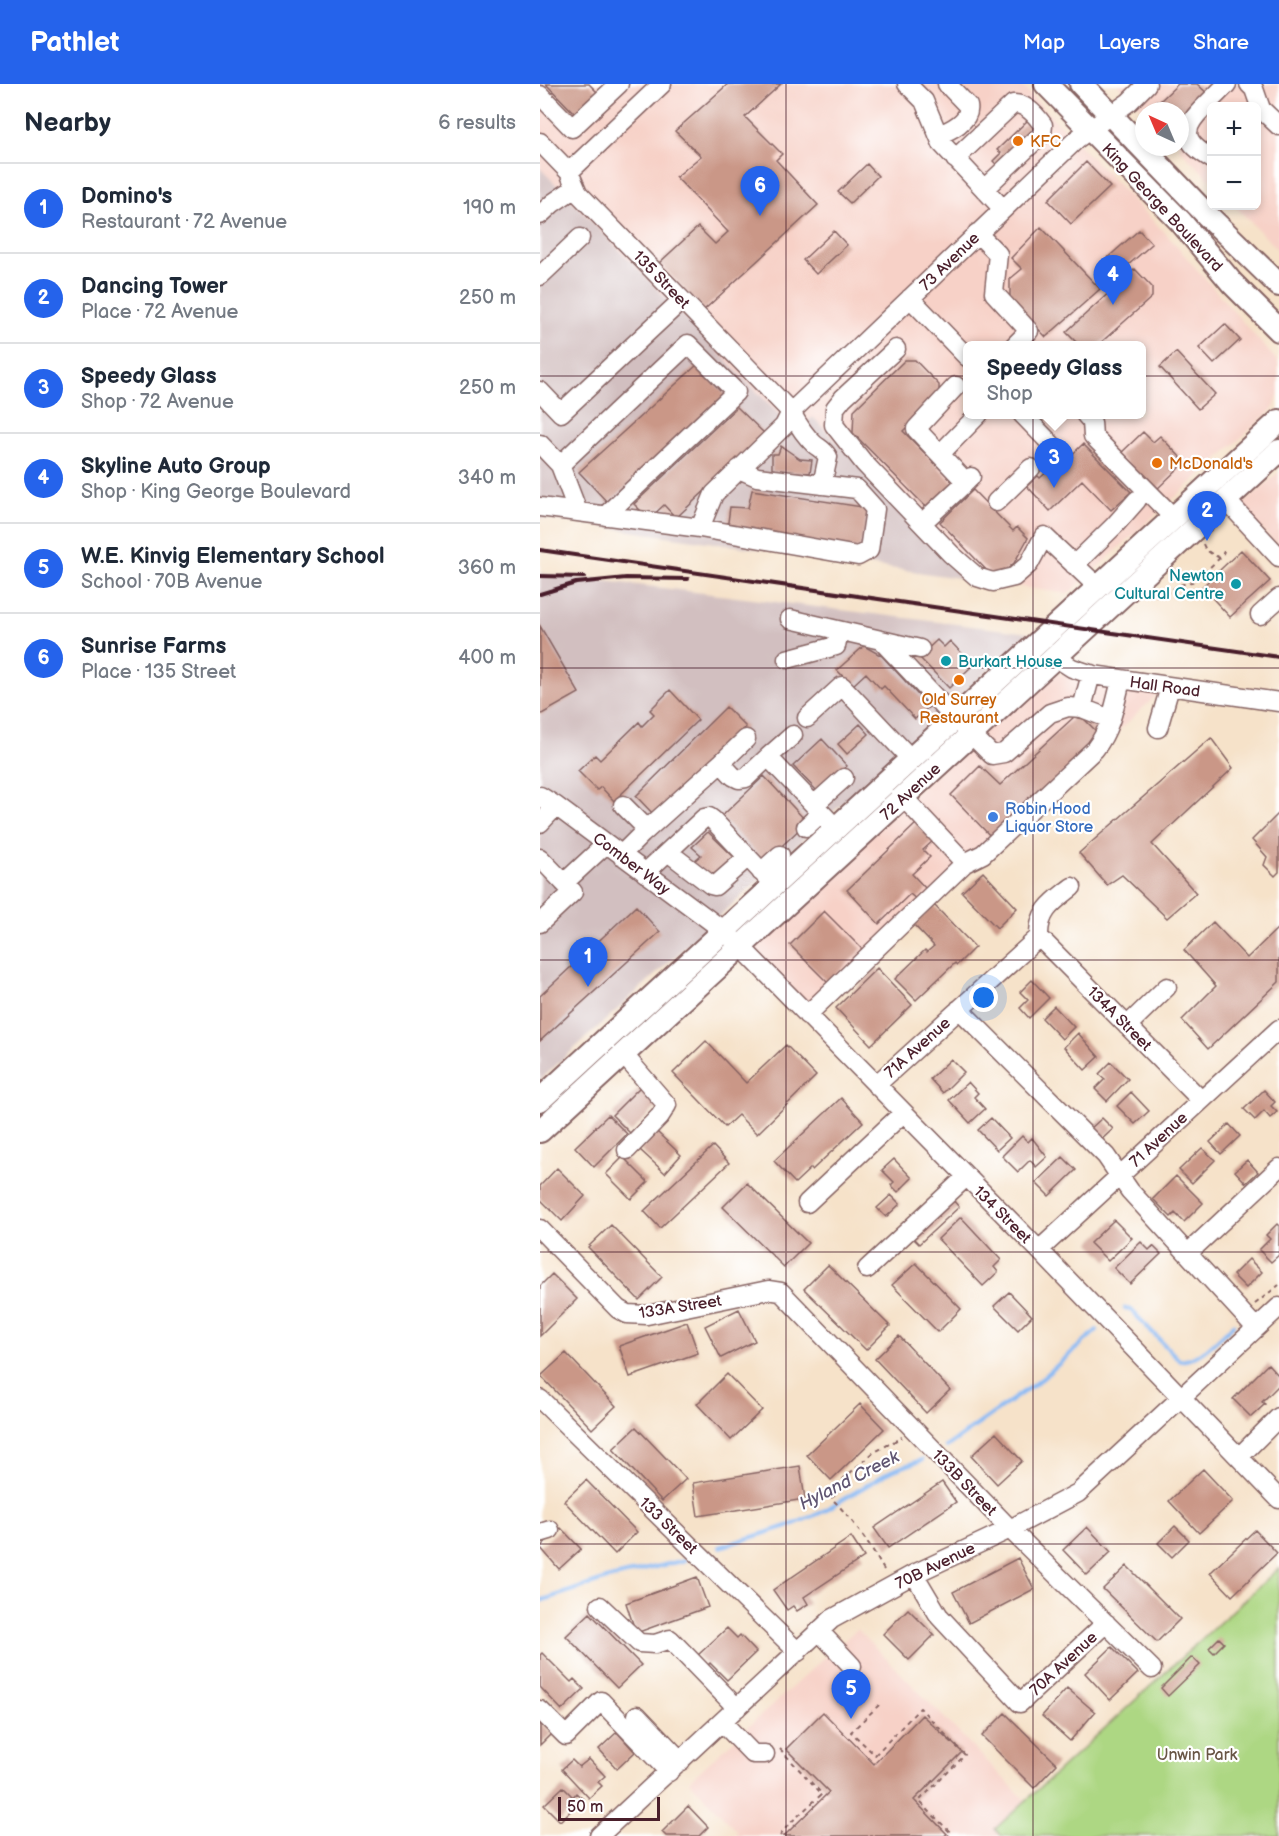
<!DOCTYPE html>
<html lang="en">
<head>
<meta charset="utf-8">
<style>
  body { margin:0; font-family:"Balsamiq Sans",sans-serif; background:#f6f6f7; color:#1f2937 }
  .controls { position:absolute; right:18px; top:18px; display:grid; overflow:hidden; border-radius:9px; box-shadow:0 3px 9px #0003 }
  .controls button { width:54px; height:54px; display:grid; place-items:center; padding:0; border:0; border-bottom:2px solid #e0e1e3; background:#fff; color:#1f2937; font:30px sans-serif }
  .compass { position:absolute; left:595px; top:18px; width:54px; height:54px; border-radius:50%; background:#fff; box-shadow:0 3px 9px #0003; rotate:316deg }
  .scale { position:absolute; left:18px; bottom:15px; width:102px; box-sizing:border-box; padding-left:6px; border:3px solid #4a1f2b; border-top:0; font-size:16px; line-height:21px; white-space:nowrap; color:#4a1f2b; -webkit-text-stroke:4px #fff; paint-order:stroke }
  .you { position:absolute; left:444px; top:914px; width:21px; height:21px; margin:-15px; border:4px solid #fff; border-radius:50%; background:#1a73e8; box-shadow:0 0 0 9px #1a73e833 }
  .badge { display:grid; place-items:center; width:39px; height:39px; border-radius:50%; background:#2563eb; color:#fff; font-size:20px; font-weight:700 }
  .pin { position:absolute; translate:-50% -50px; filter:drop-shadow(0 2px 3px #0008) }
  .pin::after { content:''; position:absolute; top:32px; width:21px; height:18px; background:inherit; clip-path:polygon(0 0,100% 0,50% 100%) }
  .popup { position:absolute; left:423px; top:257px; width:183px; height:78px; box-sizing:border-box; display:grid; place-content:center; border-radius:9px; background:#fff; filter:drop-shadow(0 2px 4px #0005); font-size:20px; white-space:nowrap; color:#747a83 }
  .popup b { font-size:22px; color:#1f2937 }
  .popup::after { content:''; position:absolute; left:50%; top:100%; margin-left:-12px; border:12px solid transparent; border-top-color:#fff }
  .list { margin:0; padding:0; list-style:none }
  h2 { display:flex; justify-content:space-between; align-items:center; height:78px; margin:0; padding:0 24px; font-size:26px }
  h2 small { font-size:20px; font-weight:400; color:#747a83 }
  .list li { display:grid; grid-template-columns:39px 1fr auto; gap:18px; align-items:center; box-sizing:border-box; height:90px; padding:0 24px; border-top:2px solid #e0e1e3 }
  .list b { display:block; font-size:22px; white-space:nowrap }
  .list p { margin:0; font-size:20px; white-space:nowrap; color:#747a83 }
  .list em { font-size:20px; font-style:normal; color:#747a83 }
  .map { position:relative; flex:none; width:739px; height:1752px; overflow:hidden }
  header { display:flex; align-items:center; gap:36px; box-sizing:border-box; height:84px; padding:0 30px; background:#2563eb; color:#fff }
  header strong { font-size:28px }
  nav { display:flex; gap:33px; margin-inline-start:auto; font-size:21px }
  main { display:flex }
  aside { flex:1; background:#fff }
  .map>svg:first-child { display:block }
  .built { fill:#f7d1c7; fill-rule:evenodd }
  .industrial { fill:#d2bfc0 }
  .green { fill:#add783; stroke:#7c7b57; stroke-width:1.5 }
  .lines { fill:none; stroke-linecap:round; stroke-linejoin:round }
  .stream { stroke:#88baf5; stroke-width:4 }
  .building { fill:#ca9787 }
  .minor-casing { stroke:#866362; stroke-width:21 }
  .major-casing { stroke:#866362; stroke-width:26 }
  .path { stroke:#866362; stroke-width:2; stroke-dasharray:4.5 4.5; stroke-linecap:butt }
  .minor { stroke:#fff; stroke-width:18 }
  .major { stroke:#fff; stroke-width:22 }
  .rail { stroke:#4a1f2b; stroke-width:4 }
  .grid { fill:none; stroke:#4a1f2b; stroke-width:1.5; stroke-opacity:0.55 }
  .food-dot { fill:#e8710a; stroke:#fff; stroke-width:2 }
  .culture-dot { fill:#0f9aa8; stroke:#fff; stroke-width:2 }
  .shop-dot { fill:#3f7fe0; stroke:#fff; stroke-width:2 }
  .labels { text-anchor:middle; stroke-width:4.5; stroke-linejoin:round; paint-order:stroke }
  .food-label { font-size:16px; fill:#c56008; stroke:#fff; text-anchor:start }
  .street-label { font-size:16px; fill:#4a1f2b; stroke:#fff }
  .culture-label { font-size:16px; fill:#0d838f; stroke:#fff; text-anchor:end }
  .shop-label { font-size:16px; fill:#366cbe; stroke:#fff; text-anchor:start }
  .park-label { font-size:16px; fill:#685645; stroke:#fff }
  .water-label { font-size:18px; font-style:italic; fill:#605572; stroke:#fff }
</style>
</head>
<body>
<header>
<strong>Pathlet</strong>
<nav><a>Map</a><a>Layers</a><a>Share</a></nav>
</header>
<main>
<aside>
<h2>Nearby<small>6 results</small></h2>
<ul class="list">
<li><span class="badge">1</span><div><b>Domino's</b><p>Restaurant · 72 Avenue</p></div><em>190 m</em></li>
<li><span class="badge">2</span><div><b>Dancing Tower</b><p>Place · 72 Avenue</p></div><em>250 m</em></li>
<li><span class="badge">3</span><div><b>Speedy Glass</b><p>Shop · 72 Avenue</p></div><em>250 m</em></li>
<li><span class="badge">4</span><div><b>Skyline Auto Group</b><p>Shop · King George Boulevard</p></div><em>340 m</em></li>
<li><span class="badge">5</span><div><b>W.E. Kinvig Elementary School</b><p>School · 70B Avenue</p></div><em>360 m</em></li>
<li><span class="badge">6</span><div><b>Sunrise Farms</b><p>Place · 135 Street</p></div><em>400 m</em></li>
</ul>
</aside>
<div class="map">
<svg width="739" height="1752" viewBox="0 0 739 1752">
  <rect width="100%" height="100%" fill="#fff"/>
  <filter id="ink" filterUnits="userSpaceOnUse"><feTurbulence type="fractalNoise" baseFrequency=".0167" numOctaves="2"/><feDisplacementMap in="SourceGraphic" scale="12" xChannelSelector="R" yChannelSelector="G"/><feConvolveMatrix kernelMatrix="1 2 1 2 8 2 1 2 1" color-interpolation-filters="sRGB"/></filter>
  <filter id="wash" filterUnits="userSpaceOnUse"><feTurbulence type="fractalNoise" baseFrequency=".008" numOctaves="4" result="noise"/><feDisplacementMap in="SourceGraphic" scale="24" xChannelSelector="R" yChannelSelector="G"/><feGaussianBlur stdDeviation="1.35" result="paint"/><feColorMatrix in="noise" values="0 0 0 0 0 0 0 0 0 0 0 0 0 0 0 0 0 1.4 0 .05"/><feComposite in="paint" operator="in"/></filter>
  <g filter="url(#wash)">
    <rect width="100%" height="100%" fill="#f6e2c9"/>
    <path class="built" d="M0 0H480L626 150 738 278 739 309 734 324 528 510 433 496 273 333 256 349 0 84ZM427 262H601V330H427Z
      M577 0H739V167L695 122H716V22H672L671 97 638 63H640V27H604Z
      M739 388V463L700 423Z
      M508 588 620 608 441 776 274 926 206 864Z
      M317 1545 486 1717 455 1745 462 1752H194L198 1748 149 1697 285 1573Z"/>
    <path class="industrial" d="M0 84 256 348 273 333 433 496 0 434Z
      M0 489 489 549 0 996Z"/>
    <path class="green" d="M739 1484V1752H462L455 1745Z"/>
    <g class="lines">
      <path class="stream" d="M585 1224 590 1225 639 1276C656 1280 681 1252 694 1240
        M406 1363 503 1294 557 1246
        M180 1463 254 1440 280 1429 351 1387 382 1376
        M0 1517 70 1494 145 1476"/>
    </g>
    <g id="blocks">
      <path class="building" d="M6 0H49L59 10 37 32Z
        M188 0H241L205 33 242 70 236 76 278 121 164 226 119 179 158 143 175 160 188 148 136 93 161 72 135 47Z
        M638 0H657L670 12 642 39 640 38V27H629L620 17Z
        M488 36 500 49 462 86 453 77 461 69 457 66Z
        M546 78 570 103 531 140 508 116Z
        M327 80 338 92 310 119 298 108Z
        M501 143 560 205 506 253 470 215V195L482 185 471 174Z
        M599 146 612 160 569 198 556 184Z
        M294 147 307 161 276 190 263 176Z
        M595 185 612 203V213L557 262H540L526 248Z
        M685 240 700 256 674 280 659 264Z
        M636 268 675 310 658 325 620 283Z
        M365 276H375L399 301V311L363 347 416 401 389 426 313 349 314 326Z
        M157 281 188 313 68 419 39 388Z
        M197 323 225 350 136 434 124 421 109 435 94 420Z
        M603 348 613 358 620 352 645 378 614 408 579 371Z
        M543 360 591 408 571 426 542 396 510 427 487 402 498 392 500 394 509 386 513 389Z
        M241 362 260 375 272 376 270 389 232 387V370H238Z
        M212 406 329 424 320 465 187 446 190 423 208 424Z
        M433 406 473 447 477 443 488 454 474 479 456 496 400 438Z
        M701 466 730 497 690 533 662 503Z
        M0 542 39 609 0 631Z
        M397 556 404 563 410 557 433 581 409 604 379 573Z
        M324 562 342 572 389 623 375 635 344 602 341 605 326 589 312 602 297 586Z
        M130 606 158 636 74 717 61 703 57 706 38 687 55 671 60 676 99 638 102 642 114 630 110 626Z
        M186 623 206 643 115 732 96 712Z
        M534 633 544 635 561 652 454 756 411 711 440 682 460 701Z
        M320 640 329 650 307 670 298 660Z
        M671 654 693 684 612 760 656 809 627 834 582 791 567 801 539 769Z
        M282 655 307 682 278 708 253 682Z
        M224 692 267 738 225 778 181 733Z
        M739 729V788L735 792 724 781 727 773 712 756Z
        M377 739 394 756 383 766 390 773 372 790 387 806 377 816 370 810 339 840 307 806Z
        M168 748 195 774 175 796 152 779 161 771 152 763Z
        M443 788 477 824 457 844 422 808Z
        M394 821 435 863 417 881 415 879 376 916 355 895 385 866 387 868 394 862 374 841Z
        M96 822 120 848 0 957V912Z
        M284 827 322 865 288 899 250 861Z
        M673 838 707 874 739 843V898L668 965 642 936 676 902 644 866Z
        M337 884 372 921 331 961 296 924Z
        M492 896 509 914 489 934 480 924 488 916 480 908Z
        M514 922 534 943 522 955 502 934Z
        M538 949 559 973 545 986 524 963Z
        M166 957 206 999 246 961 276 992 217 1050 198 1031 185 1043 133 989Z
        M411 975 424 988 403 1009 390 995Z
        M571 978 588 995 567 1017 555 1005 565 995 559 990Z
        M428 998 438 1009 434 1013 445 1025 430 1039 409 1016Z
        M103 1000 122 1018 90 1049 72 1031Z
        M724 1006 735 1018 731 1022 737 1028 730 1034 724 1027 715 1036 704 1025Z
        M591 1008 609 1027 595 1040 577 1022Z
        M301 1014 323 1038 272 1086 271 1084 255 1099 234 1077Z
        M68 1031 87 1050 54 1083 35 1063Z
        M451 1034 470 1054 457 1066 438 1046Z
        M562 1034 573 1045 560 1057 549 1046Z
        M689 1040 700 1052 681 1070 670 1058Z
        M117 1048 141 1071 125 1089 100 1066Z
        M482 1052 488 1058 492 1054 507 1073 496 1083 490 1076 478 1088 462 1072Z
        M173 1062 189 1079 120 1144 104 1127Z
        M662 1064 675 1076 652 1099 639 1086Z
        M83 1073 108 1098 91 1115 66 1090Z
        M523 1073 536 1086 509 1112 496 1099Z
        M354 1075 372 1094 358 1108 351 1101 354 1098 342 1086Z
        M707 1076 718 1088 706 1099 695 1087Z
        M17 1084 45 1112 22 1137 0 1115V1102Z
        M636 1092 663 1119 644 1138 635 1129 631 1133 613 1115Z
        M207 1099 268 1159 244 1183 183 1123Z
        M351 1111 360 1120 346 1133 337 1124Z
        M412 1115 419 1123 379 1160 371 1152Z
        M421 1133 461 1176 454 1183 458 1188 443 1202 398 1155Z
        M574 1136 592 1154 568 1177 550 1159Z
        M737 1140 739 1142V1171L731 1178 719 1166 730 1155 726 1151Z
        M71 1141 122 1193 99 1216 48 1163Z
        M601 1158 609 1166 613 1162 621 1170 590 1200 574 1184Z
        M709 1175 722 1188 706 1204 693 1191Z
        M376 1179 421 1225 398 1248 352 1201Z
        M288 1181 350 1242 326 1266 264 1205Z
        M12 1190 37 1215 0 1252V1202Z
        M469 1208 492 1232 478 1246 454 1222Z
        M199 1225 215 1257 181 1274 165 1242Z
        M147 1238 158 1269 90 1293 79 1262Z
        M359 1252 410 1306 386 1329 335 1275Z
        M26 1269 76 1322 52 1345 1 1292Z
        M728 1280 739 1292V1301L722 1318 725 1320 711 1333 693 1315Z
        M187 1290 222 1326 191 1356 157 1320Z
        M320 1320 344 1345 291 1396 267 1371Z
        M96 1343 146 1395 122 1417 73 1365Z
        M456 1349 482 1377 457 1400 431 1372Z
        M260 1382 265 1415 158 1432 153 1399Z
        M663 1385 693 1417 659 1449 629 1417Z
        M46 1396 97 1448 75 1470 24 1417Z
        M402 1398 416 1418 348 1464 334 1444Z
        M635 1442 649 1456 632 1473 618 1459Z
        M547 1443 571 1468 547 1491 523 1466Z
        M21 1444 41 1465 19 1485 0 1463Z
        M715 1446 737 1469 692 1512 670 1489Z
        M311 1453 324 1473 264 1513 268 1520 257 1527 253 1522 247 1526 233 1506Z
        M478 1474 494 1505 429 1539 413 1508Z
        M587 1482 640 1535 617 1558 563 1505Z
        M157 1493 168 1523 96 1549 86 1519Z
        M368 1525 394 1551 369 1576 343 1550Z
        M50 1529 101 1581 77 1604 26 1552Z
        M187 1544 197 1554 200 1551 216 1568 187 1596 170 1579 167 1582 157 1572Z
        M679 1554 684 1559 674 1569 669 1564Z
        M572 1563 598 1589 570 1616 545 1589Z
        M2 1569 31 1598 34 1595 44 1605 22 1626 0 1603V1571Z
        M652 1573 660 1581 628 1612 621 1604Z
        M527 1604 555 1628 530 1657 502 1632Z
        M283 1628 334 1680 382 1631 422 1668 374 1716 407 1750 404 1752H244L289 1708 246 1665Z
        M465 1629 517 1680 494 1704 442 1652Z
        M0 1638 11 1650 0 1661Z
        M77 1648 95 1668 77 1685 59 1665Z
        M49 1675 65 1692 58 1698 62 1702 49 1714 22 1685 32 1676 39 1683Z
        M23 1703 33 1713 36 1709 43 1715 20 1737 4 1721Z
        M148 1722 168 1743 159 1752H126L122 1748Z"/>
    </g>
  </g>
  <g filter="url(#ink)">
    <use href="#blocks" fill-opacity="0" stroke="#866362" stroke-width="1.5"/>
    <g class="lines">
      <g class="minor-casing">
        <path id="minor" d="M367 0 384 17 402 60 463 125
          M709 0 714 5 721 25 739 42
          M0 11 32 44 79 0
          M398 51C409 47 431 37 428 22L407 0
          M0 58 29 88 38 109 251 328C257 339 264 351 274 360 280 365 284 366 288 373L282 401
          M415 75 473 20C486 19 496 31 503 41L502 50 444 105
          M672 75C644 58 640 47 663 24 671 16 679 8 687 0
          M29 88 122 0
          M0 131 13 119 35 104
          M437 149 458 170 454 209 489 247 474 262
          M0 192 40 154
          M370 214 427 273
          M356 265 303 314 295 324 294 341 324 379 411 470 437 493 453 498 474 493 489 480 504 452 558 503
          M416 302 376 345 426 398 431 393
          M0 307 21 329 142 216
          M482 330 515 364
          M545 330 552 338 553 352 634 434
          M0 360 20 381
          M400 370 439 330
          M686 416 739 473
          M456 418 491 384
          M0 423 160 444 318 472 329 466 335 425 317 405 217 393 199 385
          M38 428 20 381 148 260 196 308 65 432
          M382 439 426 398
          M160 444 174 410 244 342 251 328 537 55 589 18 607 0
          M534 481 574 442 597 416
          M720 531 739 514
          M250 535 380 565
          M341 556 406 625
          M515 573 532 584 553 591 739 618
          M247 575 296 562 299 547
          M542 624 551 590
          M267 634 302 602 371 675
          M423 642 452 671 464 669 510 629 528 623 542 624 570 635
          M618 644 630 603
          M228 673 253 651
          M181 679 206 655
          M0 712 16 722 184 847 201 863 499 1166 739 1415
          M363 713 425 779
          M83 721 107 745
          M274 721 304 694
          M0 739 16 722
          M266 743 281 729
          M128 768 171 801 175 802 208 773
          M81 771 102 750 181 679 193 692 199 695 206 694 228 673 296 744
          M0 774 33 808 0 839
          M221 788 240 771
          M105 789 164 734 169 733 173 736 234 801
          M24 799 66 760
          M499 853 661 1016
          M499 853C498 827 513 818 532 803
          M419 925 566 1072 590 1107 716 1244
          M267 931 425 779 443 770 555 665C571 645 575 620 581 596
          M587 942 627 903
          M83 970 127 1021 120 1032 87 1066
          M336 1001 499 853
          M267 1119 363 1029
          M0 1145 78 1225 87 1230 107 1231 228 1206 241 1208 470 1445 612 1585
          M499 1166 739 945
          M648 1169 739 1084
          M327 1185 426 1093
          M0 1315 258 1568
          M699 1373 739 1333
          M0 1449 10 1446
          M374 1490 399 1532 480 1619 566 1539
          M60 1522 99 1559 115 1560 130 1555 197 1624
          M279 1547 312 1582
          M0 1626 26 1652 61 1617 129 1688
          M97 1631 141 1677
          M182 1638 213 1670H225
          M59 1752 292 1535 374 1490 470 1445 538 1409 739 1223"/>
      </g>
      <g class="major-casing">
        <path id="major" d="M506 0 641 138 692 199 739 246
          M541 0 666 130 739 201
          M0 1016 739 337
          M0 1047 739 367"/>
      </g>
      <path class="path" d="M616 16 626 27
        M663 460C666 468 672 470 680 474
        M607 511 616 512 625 510 640 501 655 497 682 472 684 467
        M715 1220 739 1201
        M344 1486C329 1460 313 1435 291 1414L298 1409 294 1403 333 1369 362 1353
        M339 1621 311 1648 335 1671 380 1624 425 1671 379 1717 411 1749 408 1752
        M240 1752 248 1741 282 1710 240 1665"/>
      <use href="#minor" class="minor"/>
      <use href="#major" class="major"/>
      <path class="rail" d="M0 466 739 573
        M0 492 44 493
        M0 510 36 499 86 494 148 495"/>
    </g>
  </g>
  <path class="grid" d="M246 0V1752M493 0V1752M0 292H739M0 584H739M0 876H739M0 1168H739M0 1460H739"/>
  <g class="food-dot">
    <circle cx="478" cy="57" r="6"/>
    <circle cx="617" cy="379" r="6"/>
    <circle cx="419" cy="596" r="6"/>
  </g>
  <g class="culture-dot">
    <circle cx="696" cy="500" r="6"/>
    <circle cx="406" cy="577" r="6"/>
  </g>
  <circle class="shop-dot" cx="453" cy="733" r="6"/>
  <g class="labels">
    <g class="food-label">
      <text x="490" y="63">KFC</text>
      <text x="629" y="385">McDonald's</text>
      <text x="419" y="621" text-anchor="middle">Old Surrey<tspan x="419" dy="18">Restaurant</tspan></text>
    </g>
    <g class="street-label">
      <text transform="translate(623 123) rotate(47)" y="6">King George Boulevard</text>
      <text transform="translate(409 177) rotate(-44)" y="6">73 Avenue</text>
      <text transform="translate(122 195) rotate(46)" y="6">135 Street</text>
      <text transform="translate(625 602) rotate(8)" y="6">Hall Road</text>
      <text transform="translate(370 707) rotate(-43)" y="6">72 Avenue</text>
      <text transform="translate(92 779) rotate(37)" y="6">Comber Way</text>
      <text transform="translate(580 934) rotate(45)" y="6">134A Street</text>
      <text transform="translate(377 963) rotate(-42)" y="6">71A Avenue</text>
      <text transform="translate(618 1055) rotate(-43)" y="6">71 Avenue</text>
      <text transform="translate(463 1130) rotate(45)" y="6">134 Street</text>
      <text transform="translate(140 1222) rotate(-9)" y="6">133A Street</text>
      <text transform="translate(425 1398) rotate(46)" y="6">133B Street</text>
      <text transform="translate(129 1441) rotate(44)" y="6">133 Street</text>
      <text transform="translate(395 1481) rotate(-26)" y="6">70B Avenue</text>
      <text transform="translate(523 1579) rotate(-43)" y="6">70A Avenue</text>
    </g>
    <g class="culture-label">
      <text x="684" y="497">Newton<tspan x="684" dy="18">Cultural Centre</tspan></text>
      <text x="418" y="583" text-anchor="start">Burkart House</text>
    </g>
    <g class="shop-label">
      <text x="465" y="730">Robin Hood<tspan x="465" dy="18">Liquor Store</tspan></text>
    </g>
    <g class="park-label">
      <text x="657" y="1676">Unwin Park</text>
    </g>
    <g class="water-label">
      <text transform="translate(309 1396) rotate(-27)" y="6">Hyland Creek</text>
    </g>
  </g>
</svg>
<div class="controls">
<button>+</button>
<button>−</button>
</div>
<svg class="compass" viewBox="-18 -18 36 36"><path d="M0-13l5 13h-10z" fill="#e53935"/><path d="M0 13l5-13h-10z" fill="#747a83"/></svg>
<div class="scale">50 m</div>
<div class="you"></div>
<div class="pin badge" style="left:48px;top:903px">1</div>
<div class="pin badge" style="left:667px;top:457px">2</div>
<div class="pin badge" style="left:514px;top:404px">3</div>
<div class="popup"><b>Speedy Glass</b>Shop</div>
<div class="pin badge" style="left:573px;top:221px">4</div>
<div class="pin badge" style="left:311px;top:1635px">5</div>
<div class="pin badge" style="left:220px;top:132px">6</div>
</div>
</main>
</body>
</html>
